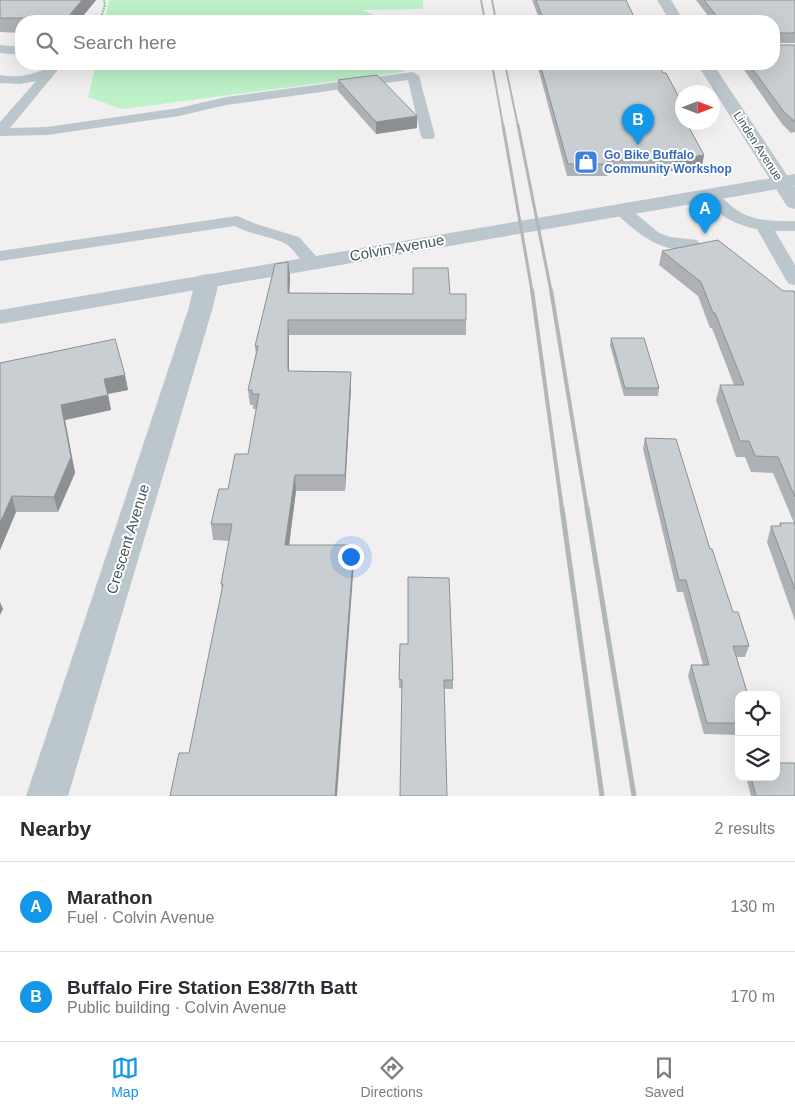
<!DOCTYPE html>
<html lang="en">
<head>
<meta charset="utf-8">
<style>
  body { margin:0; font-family:Arial,sans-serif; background:#f7f7f7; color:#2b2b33 }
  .controls { position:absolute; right:15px; bottom:15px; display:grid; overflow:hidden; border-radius:10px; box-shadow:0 5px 20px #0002 }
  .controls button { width:45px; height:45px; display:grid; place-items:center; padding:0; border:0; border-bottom:1px solid #e1e1e2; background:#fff; color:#2b2b33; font:25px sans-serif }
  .compass { position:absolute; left:675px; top:85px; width:45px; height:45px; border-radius:50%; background:#fff; box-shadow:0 5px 20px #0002; rotate:90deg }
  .you { position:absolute; left:350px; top:556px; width:18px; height:18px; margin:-12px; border:4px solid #fff; border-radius:50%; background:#1a73e8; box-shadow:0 0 0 8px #1a73e833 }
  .badge { display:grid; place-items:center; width:32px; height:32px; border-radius:50%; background:#1297e9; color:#fff; font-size:16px; font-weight:700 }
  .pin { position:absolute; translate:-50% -41px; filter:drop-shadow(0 1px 2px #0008) }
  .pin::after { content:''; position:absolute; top:26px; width:18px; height:15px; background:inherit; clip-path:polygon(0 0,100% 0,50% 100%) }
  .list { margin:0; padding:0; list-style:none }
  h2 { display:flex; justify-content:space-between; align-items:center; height:65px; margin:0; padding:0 20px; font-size:21px }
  h2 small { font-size:16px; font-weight:400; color:#7c7c81 }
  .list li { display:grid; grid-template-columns:32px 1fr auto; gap:15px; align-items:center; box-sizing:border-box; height:90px; padding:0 20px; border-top:1px solid #e1e1e2 }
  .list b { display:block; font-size:19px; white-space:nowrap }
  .list p { margin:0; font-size:16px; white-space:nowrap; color:#7c7c81 }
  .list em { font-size:16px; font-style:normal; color:#7c7c81 }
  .icon { flex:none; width:28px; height:28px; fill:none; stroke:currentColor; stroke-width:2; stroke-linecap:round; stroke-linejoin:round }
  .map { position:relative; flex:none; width:795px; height:796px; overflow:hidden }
  .search { position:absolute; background:#fff; box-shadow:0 5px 20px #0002; left:15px; right:15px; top:15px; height:55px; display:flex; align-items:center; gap:12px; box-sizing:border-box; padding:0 18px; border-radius:20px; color:#7c7c81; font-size:19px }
  .sheet { height:245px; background:#fff }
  nav { display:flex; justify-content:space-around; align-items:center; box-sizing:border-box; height:70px; border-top:1px solid #e1e1e2; background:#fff; font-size:14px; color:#7c7c81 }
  nav a { display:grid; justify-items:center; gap:2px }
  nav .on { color:#1297e9 }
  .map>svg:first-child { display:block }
  .green { fill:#bdf1c7 }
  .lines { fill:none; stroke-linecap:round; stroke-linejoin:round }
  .path { stroke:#73d092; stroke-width:2; stroke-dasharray:2 1; stroke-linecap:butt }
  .service { fill:#bbc7cd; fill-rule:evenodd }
  .minor { fill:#bbc7cd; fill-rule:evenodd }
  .tertiary { fill:#bbc7cd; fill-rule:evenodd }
  .rail-far3 { stroke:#b1b6ba; stroke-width:2 }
  .rail-far2 { stroke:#b1b6ba; stroke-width:3 }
  .rail-far1 { stroke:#b1b6ba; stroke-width:4 }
  .rail { stroke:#b1b6ba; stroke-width:5 }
  .wall { fill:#adb1b5 }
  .shaded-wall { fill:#8d9093 }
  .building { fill:#c9ced2; stroke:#8d9093 }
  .labels { text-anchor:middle; stroke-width:4; stroke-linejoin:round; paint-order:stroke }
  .far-street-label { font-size:12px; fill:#47575e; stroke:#fff }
  .far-shop-label { font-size:12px; font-weight:bold; fill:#366cbe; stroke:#fff; text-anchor:start }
  .street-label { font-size:15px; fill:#47575e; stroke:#fff }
</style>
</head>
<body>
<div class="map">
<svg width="795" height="796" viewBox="0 0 795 796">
  <rect width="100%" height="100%" fill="#f2eff0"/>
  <path class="green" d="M109 0H423V9L362 10 389 21H105Z
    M96 64H404V72L122 109 88 97Z"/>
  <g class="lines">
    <path class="path" d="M83 19 91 21
      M100 21 105 5 104 0"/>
    <path class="service" d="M0 45 21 47V55L0 53Z
      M47 64H59L57 71 10 128 47 127 179 108 226 97 413 72 419 76 435 136 433 139H423L421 136 408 80 226 105 179 116 47 135 0 136V122L36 81 20 84 0 83V75C16 78 30 76 45 69Z
      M709 190C719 193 726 202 734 208 752 222 774 221 795 221V231H775L795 265V285L789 284 786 280 757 229C736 225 714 214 701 195L703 192Z
      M623 206 629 208 659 233 670 237 697 240 700 244 697 248C665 256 639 235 617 214L615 211 617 208Z
      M237 216 256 224 299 237 322 263 319 267C301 271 299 252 286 244 271 236 251 235 235 226L0 261V251Z"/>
    <path class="minor" d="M657 0H671L684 21H670Z
      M697 64H713L795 187V209L788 207 785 203Z
      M207 274 215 276 219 281 213 307 68 796H26L189 307 195 281 199 276Z"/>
    <path class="tertiary" d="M795 174V186L0 324V310Z"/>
    <path class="rail-far3" d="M481 0 485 21
      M492 0 496 21
      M492 64 503 126
      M505 64 518 126"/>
    <path class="rail-far2" d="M503 125 532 291
      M518 125 551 291"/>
    <path class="rail-far1" d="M532 290 562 509
      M551 290 587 509"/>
    <path class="rail" d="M562 508 602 796
      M587 508 634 796"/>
  </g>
  <path class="wall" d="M0 0H96L79 21H21V33L0 32Z
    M532 0H626L636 21H540Z
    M696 0H795V43H775V45H795V132L791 133 782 124 740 64H774V21H712Z
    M537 64H658L682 122H692L690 130 702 166 671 171H608L607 176H567Z
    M338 80 417 116V128L376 134 338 91Z
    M662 251 783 291 795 294V621L767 542 771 526H779L780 523H794L773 473 751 472 745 457H736L716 400 720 385H734L712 328H710L698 296 659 265Z
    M290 276 289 293 450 294 466 320V335H289V371L351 387 345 491H296L289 545 354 562 189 753 222 589 221 584 229 541 213 540 211 524 228 489 248 454 256 409H253V405H250L248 390 256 354 255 346Z
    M611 338 659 388 658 396H624L610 345Z
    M0 363 125 375 128 390 108 394 111 410 65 420 75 473 58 512H16L0 550Z
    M645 438 710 549 733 612 749 646 745 657H737L739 695V735L704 734 688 676 691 665H703L683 592H677L643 449Z
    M400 644 453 680V689L399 688Z
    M746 777H776L795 796H751Z"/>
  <path class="shaded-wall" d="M82 0H96L79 21H68L67 18Z
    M417 116V128L376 134V122Z
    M704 155 702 166 671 171 673 160Z
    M288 262 290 276 289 307 288 293Z
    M288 320 289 335V386L288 371Z
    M351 372V387L345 491V475Z
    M125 375 128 390 107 394 104 379Z
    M108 395 111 410 65 420 75 473 58 512 54 497 61 405Z
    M295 475 296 491 287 561 285 545Z
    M12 496 16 512 0 550V523Z
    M354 545V562L337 796H335Z
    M0 602 3 609 0 615Z"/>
  <path class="building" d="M0 0H82L67 18H0Z
    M536 0H626L636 21H544Z
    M704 0H795V33H775V45H795V121H794L784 112 749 64H774V21H718L716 18H718Z
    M540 64H658L663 73H666L682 103V122H686L704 155 673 160H607L609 164H568Z
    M377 75 417 116 376 122 338 80Z
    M718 240 783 291H794L795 294V497L778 457 755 456 749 441H740L720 385H744L715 313H713L701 282 662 251Z
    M288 262V293L413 294V268H448L450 294H466V320H288V371L351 372 345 475H295L285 545H354L335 796H170L179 753H189L223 584H221L232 524H211L219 489H228L235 454H248L259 394H252V390H248L258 346H255L275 264Z
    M611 338H644L659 388H625Z
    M115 339 125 375 104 379 108 395 61 405 71 457 54 497 12 496 0 523V363Z
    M645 438 676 439 710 549H712L733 612H738L749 646H733L748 695H739V723H707L691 665H709L686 580H679Z
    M780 523H795V589L771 526H781Z
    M408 577 449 578 453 680H444L447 796H400L402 680 399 679 400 644H408Z
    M776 763H795V796H756L751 777H776Z"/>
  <defs>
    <g id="shop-square" transform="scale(1.25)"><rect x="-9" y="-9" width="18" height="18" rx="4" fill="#3f7fe0" stroke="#fff"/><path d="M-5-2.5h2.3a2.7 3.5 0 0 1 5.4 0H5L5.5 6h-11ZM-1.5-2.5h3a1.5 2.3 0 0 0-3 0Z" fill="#fff"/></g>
  </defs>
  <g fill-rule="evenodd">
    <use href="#shop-square" x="586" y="162"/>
  </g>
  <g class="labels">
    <g class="far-street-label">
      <text transform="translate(758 146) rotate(57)" y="4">Linden Avenue</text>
    </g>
    <g class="far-shop-label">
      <text x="604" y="159">Go Bike Buffalo<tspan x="604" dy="14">Community Workshop</tspan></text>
    </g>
    <g class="street-label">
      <text transform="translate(397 248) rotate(-10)" y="5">Colvin Avenue</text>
      <text transform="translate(128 539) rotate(-73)" y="5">Crescent Avenue</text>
    </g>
  </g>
</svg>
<div class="controls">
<button><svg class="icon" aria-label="locate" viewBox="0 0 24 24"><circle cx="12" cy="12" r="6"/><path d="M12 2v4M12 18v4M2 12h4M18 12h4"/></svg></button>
<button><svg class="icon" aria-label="layers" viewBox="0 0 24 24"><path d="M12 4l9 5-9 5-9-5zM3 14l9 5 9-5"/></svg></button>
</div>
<svg class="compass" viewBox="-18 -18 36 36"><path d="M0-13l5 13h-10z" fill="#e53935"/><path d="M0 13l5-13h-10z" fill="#7c7c81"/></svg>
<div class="you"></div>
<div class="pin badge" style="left:705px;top:234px">A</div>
<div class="pin badge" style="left:638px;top:145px">B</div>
<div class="search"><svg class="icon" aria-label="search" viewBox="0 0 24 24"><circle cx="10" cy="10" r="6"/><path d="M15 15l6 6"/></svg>Search here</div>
</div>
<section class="sheet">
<h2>Nearby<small>2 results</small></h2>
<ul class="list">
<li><span class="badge">A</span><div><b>Marathon</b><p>Fuel · Colvin Avenue</p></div><em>130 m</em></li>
<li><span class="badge">B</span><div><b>Buffalo Fire Station E38/7th Batt</b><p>Public building · Colvin Avenue</p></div><em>170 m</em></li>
</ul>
</section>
<nav>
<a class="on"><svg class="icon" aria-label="map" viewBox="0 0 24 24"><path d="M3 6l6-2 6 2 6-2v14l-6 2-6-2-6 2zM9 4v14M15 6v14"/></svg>Map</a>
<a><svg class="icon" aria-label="directions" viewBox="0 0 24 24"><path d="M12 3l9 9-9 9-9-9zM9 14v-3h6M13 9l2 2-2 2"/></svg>Directions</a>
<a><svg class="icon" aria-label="saved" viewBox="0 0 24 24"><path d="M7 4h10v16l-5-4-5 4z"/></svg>Saved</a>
</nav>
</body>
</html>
